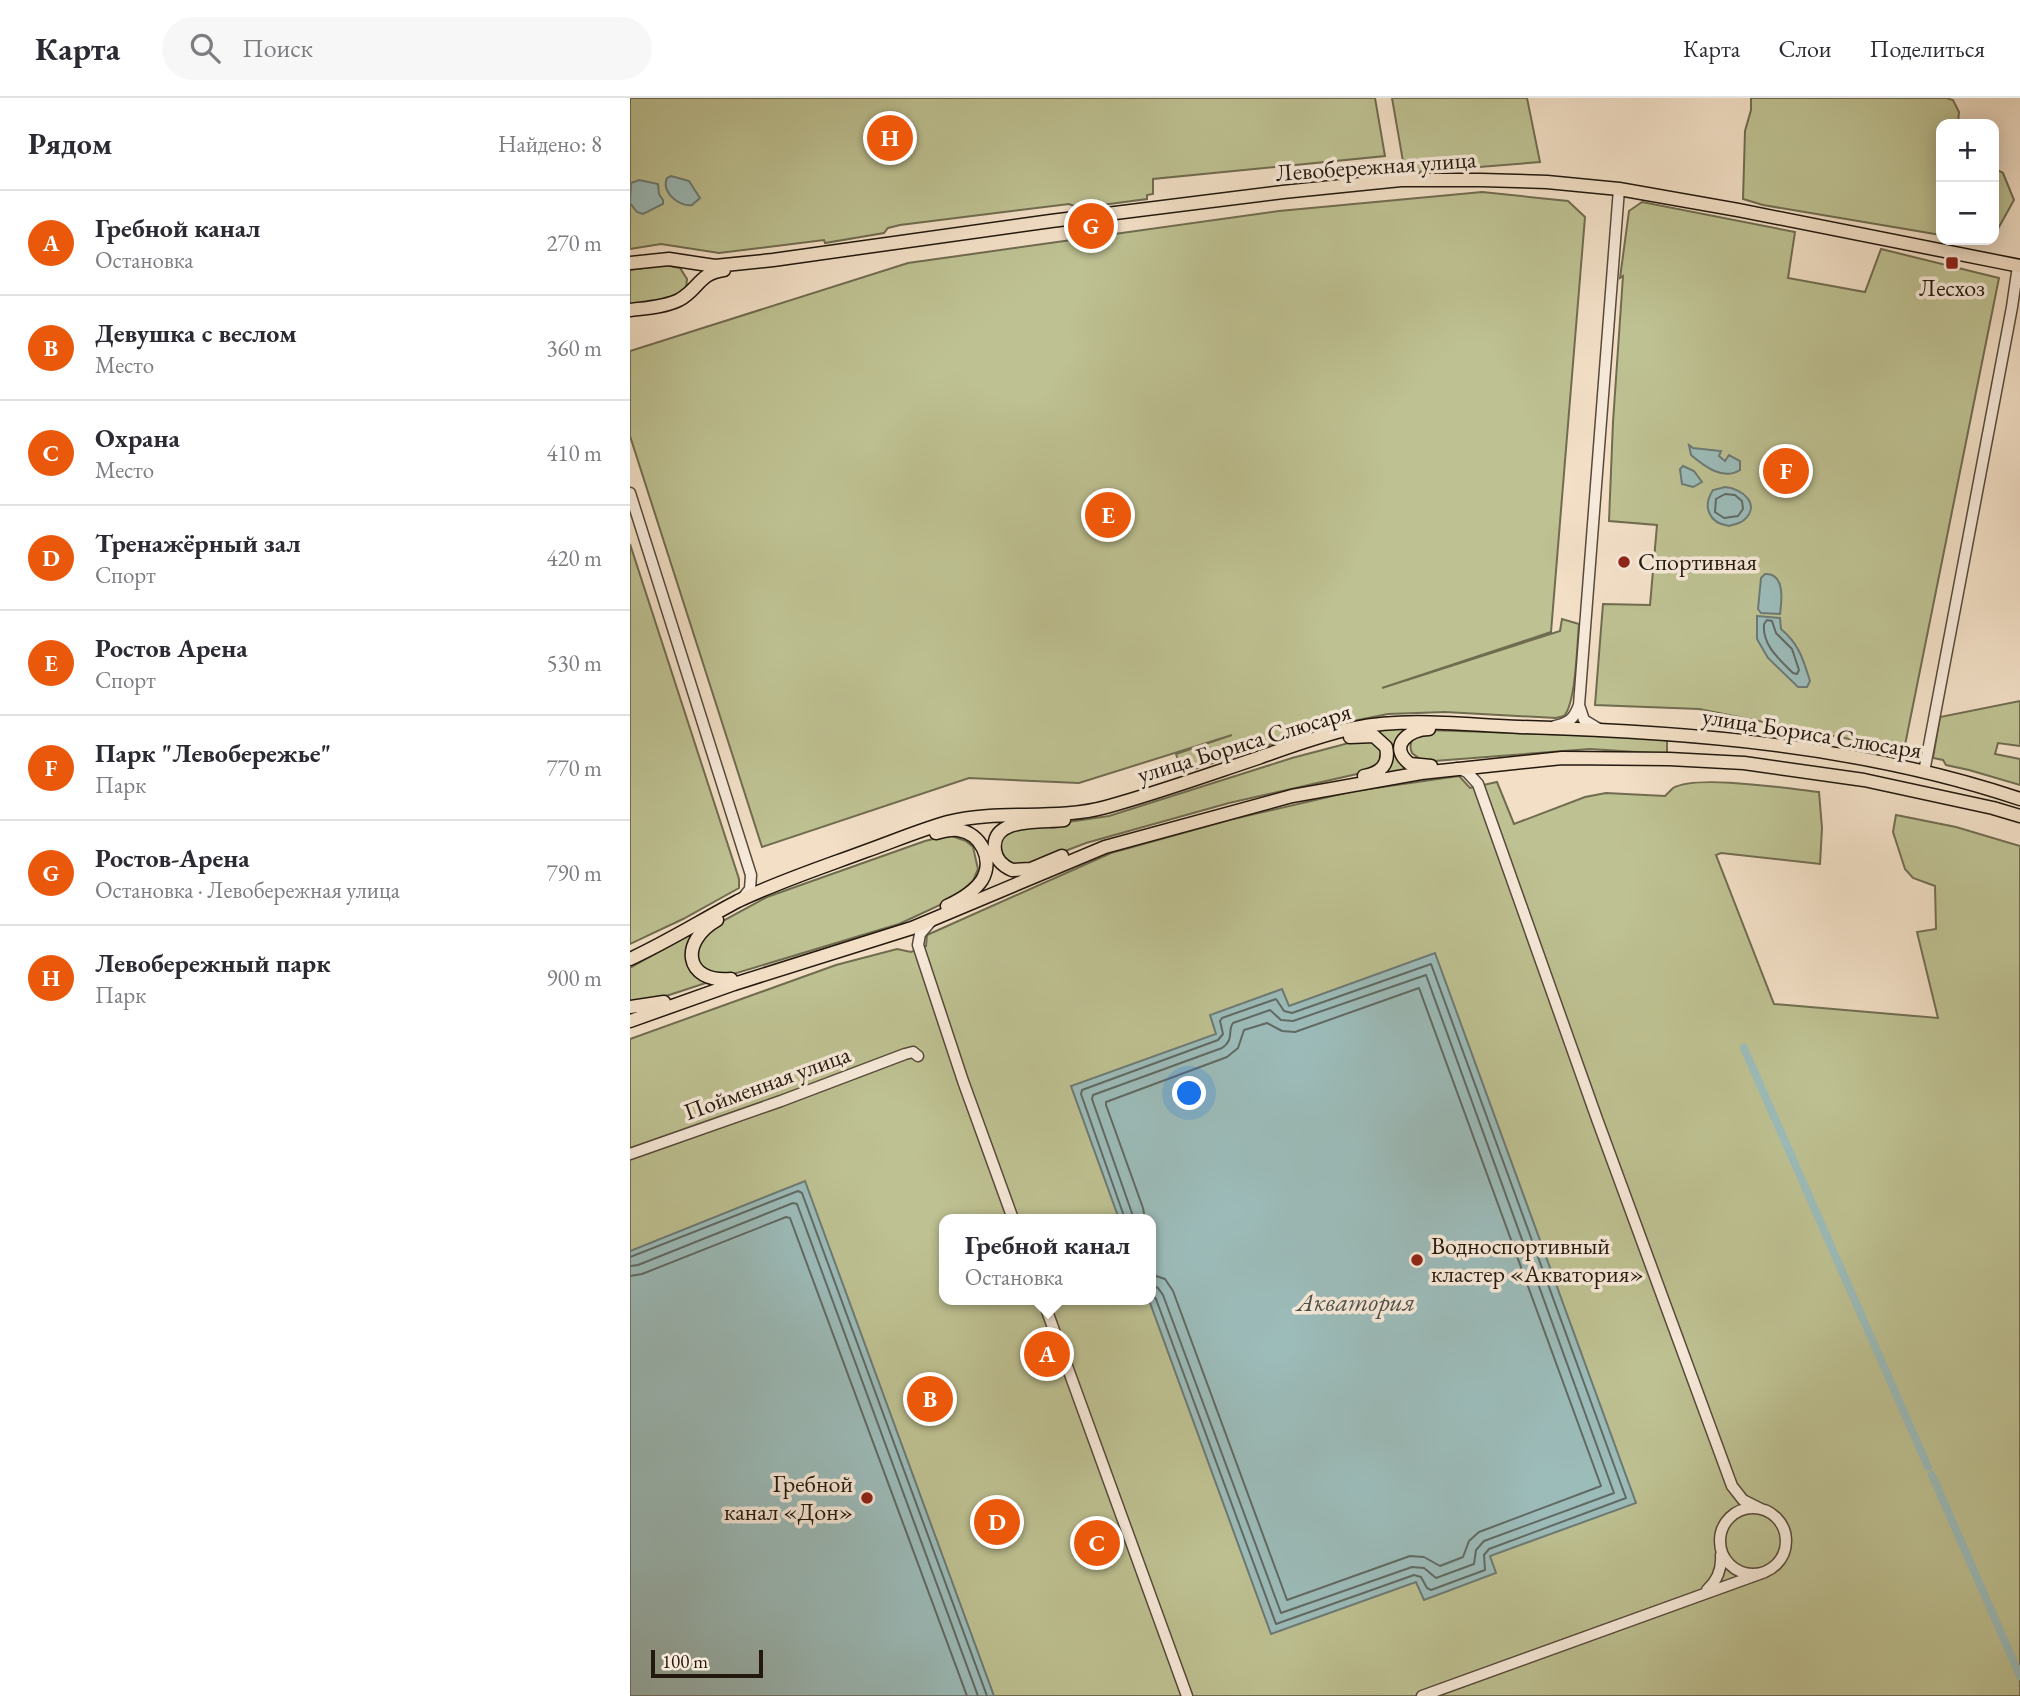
<!DOCTYPE html>
<html lang="ru">
<head>
<meta charset="utf-8">
<style>
  body { margin:0; font-family:"EB Garamond",serif; background:#f7f7f7; color:#2b2b33 }
  .controls { position:absolute; right:21px; top:21px; display:grid; overflow:hidden; border-radius:14px; box-shadow:0 4px 18px #0003 }
  .controls button { width:63px; height:63px; display:grid; place-items:center; padding:0; border:0; border-bottom:2px solid #e1e1e2; background:#fff; color:#2b2b33; font:35px sans-serif }
  .scale { position:absolute; left:21px; bottom:18px; width:112px; box-sizing:border-box; padding-left:7px; border:4px solid #23180d; border-top:0; font-size:19px; line-height:24px; white-space:nowrap; color:#23180d; -webkit-text-stroke:5px #f7eada; paint-order:stroke }
  .you { position:absolute; left:560px; top:996px; width:24px; height:24px; margin:-18px; border:5px solid #fff; border-radius:50%; background:#1a73e8; box-shadow:0 0 0 10px #1a73e833 }
  .badge { display:grid; place-items:center; width:46px; height:46px; border-radius:50%; background:#ea580c; color:#fff; font-size:23px; font-weight:700 }
  .pin { position:absolute; translate:-50% -50%; border:4px solid #fff; box-shadow:0 2px 7px #0006 }
  .popup { position:absolute; left:309px; top:1116px; width:217px; height:91px; box-sizing:border-box; display:grid; place-content:center; border-radius:14px; background:#fff; filter:drop-shadow(0 2px 5px #0005); font-size:23px; white-space:nowrap; color:#7c7c81 }
  .popup b { font-size:26px; color:#2b2b33 }
  .popup::after { content:''; position:absolute; left:50%; top:100%; margin-left:-14px; border:14px solid transparent; border-top-color:#fff }
  .list { margin:0; padding:0; list-style:none }
  h2 { display:flex; justify-content:space-between; align-items:center; height:91px; margin:0; padding:0 28px; font-size:30px }
  h2 small { font-size:23px; font-weight:400; color:#7c7c81 }
  .list li { display:grid; grid-template-columns:46px 1fr auto; gap:21px; align-items:center; box-sizing:border-box; height:105px; padding:0 28px; border-top:2px solid #e1e1e2 }
  .list b { display:block; font-size:26px; white-space:nowrap }
  .list p { margin:0; font-size:23px; white-space:nowrap; color:#7c7c81 }
  .list em { font-size:23px; font-style:normal; color:#7c7c81 }
  .icon { flex:none; width:38px; height:38px; fill:none; stroke:currentColor; stroke-width:2; stroke-linecap:round; stroke-linejoin:round }
  .map { position:relative; flex:none; width:1390px; height:1598px; overflow:hidden }
  header { display:flex; align-items:center; gap:42px; box-sizing:border-box; height:98px; padding:0 35px; background:#fff; border-bottom:2px solid #e1e1e2 }
  header strong { font-size:33px }
  nav { display:flex; gap:38px; margin-inline-start:auto; font-size:24px }
  .search { width:490px; height:63px; background:#f7f7f7; display:flex; align-items:center; gap:18px; box-sizing:border-box; padding:0 24px; border-radius:38px; color:#7c7c81; font-size:26px }
  main { display:flex }
  aside { flex:1; background:#fff }
  .map>svg:first-child { display:block }
  .green { fill:#bec192; stroke:#706c50; stroke-width:2; fill-rule:evenodd }
  .water { fill:#9cbcba; stroke:#6c7a75; stroke-width:2 }
  .lines { fill:none; stroke-linecap:round; stroke-linejoin:round }
  .shore { stroke:#606a64; stroke-width:2 }
  .canal { stroke:#9cbcba; stroke-width:8 }
  .minor-casing { stroke:#574a3b; stroke-width:13 }
  .major-casing { stroke:#23180d; stroke-width:15 }
  .minor { stroke:#f7eada; stroke-width:10 }
  .major { stroke:#f2dfc6; stroke-width:12 }
  .poi-dot { fill:#8f2418; stroke:#f7eada; stroke-width:2.5 }
  .labels { text-anchor:middle; stroke-width:7; stroke-linejoin:round; paint-order:stroke }
  .street-label { font-size:24px; fill:#23180d; stroke:#f7eada }
  .poi-label { font-size:24px; fill:#23180d; stroke:#f7eada; text-anchor:start }
  .water-label { font-size:26px; font-style:italic; fill:#4d514a; stroke:#f7eada }
</style>
</head>
<body>
<header>
<strong>Карта</strong>
<div class="search"><svg class="icon" aria-label="search" viewBox="0 0 24 24"><circle cx="10" cy="10" r="6"/><path d="M15 15l6 6"/></svg>Поиск</div>
<nav><a>Карта</a><a>Слои</a><a>Поделиться</a></nav>
</header>
<main>
<aside>
<h2>Рядом<small>Найдено: 8</small></h2>
<ul class="list">
<li><span class="badge">A</span><div><b>Гребной канал</b><p>Остановка</p></div><em>270 m</em></li>
<li><span class="badge">B</span><div><b>Девушка с веслом</b><p>Место</p></div><em>360 m</em></li>
<li><span class="badge">C</span><div><b>Охрана</b><p>Место</p></div><em>410 m</em></li>
<li><span class="badge">D</span><div><b>Тренажёрный зал</b><p>Спорт</p></div><em>420 m</em></li>
<li><span class="badge">E</span><div><b>Ростов Арена</b><p>Спорт</p></div><em>530 m</em></li>
<li><span class="badge">F</span><div><b>Парк &quot;Левобережье&quot;</b><p>Парк</p></div><em>770 m</em></li>
<li><span class="badge">G</span><div><b>Ростов-Арена</b><p>Остановка · Левобережная улица</p></div><em>790 m</em></li>
<li><span class="badge">H</span><div><b>Левобережный парк</b><p>Парк</p></div><em>900 m</em></li>
</ul>
</aside>
<div class="map">
<svg width="1390" height="1598" viewBox="0 0 1390 1598">
  <rect width="100%" height="100%" fill="#f2dfc6"/>
  <filter id="stains"><feTurbulence type="fractalNoise" baseFrequency=".00286" numOctaves="4"/><feColorMatrix values="0 0 0 0 .2 0 0 0 0 .09 0 0 0 0 .02 0 0 0 .5 -.17"/></filter>
  <radialGradient id="worn" r=".72"><stop offset=".6" stop-color="#630" stop-opacity="0"/><stop offset="1" stop-color="#630" stop-opacity=".3"/></radialGradient>
  <path class="green" d="M0 0H745L755 58 523 81V96L517 97V101L449 110 439 106 270 127 258 130 254 135 195 145 194 142 89 155 31 146 0 151Z
    M762 0H897L910 64 775 75Z
    M1121 0H1316L1323 2 1329 14 1328 26H1311V137L1133 107 1113 101 1115 33 1121 12Z
    M1364 70 1373 75 1384 102 1364 138Z
    M852 94 938 103 955 119 921 534 752 590 930 533 932 521 949 526C947 546 946 605 934 618L926 620 815 614 758 616 698 628 552 675 546 656 602 637 449 685 339 680 132 749 0 338V253L278 165 649 113Z
    M1012 104 1165 134 1158 180 1235 194 1251 151 1369 180 1274 652 1069 611 965 607 973 506 1020 507 1027 427 979 423 983 324 993 178 990 180 999 113Z
    M35 167 50 170 57 181 56 191 49 200 0 207V172Z
    M0 446 109 781V790L53 821 0 846Z
    M1390 603V648L1368 645 1365 656 1390 661V687L1339 672 1316 667 1313 662 1303 660 1310 619Z
    M774 630 775 631 770 639 781 671 756 677C754 656 770 649 746 635V632Z
    M798 632 1037 640V656L960 651 804 663 790 661 782 655C776 641 788 638 798 632Z
    M734 641 748 645 754 661 740 673 599 705 456 745 396 768 384 769 369 757 370 740 375 733 479 718 662 660Z
    M829 678 840 690 867 684 884 726 955 699 976 695 1035 698C1036 697 1042 691 1043 690 1067 676 1160 691 1189 694L1192 730 1190 766 1091 755 1086 757 1144 906 1308 920 1287 834 1306 831 1305 788 1283 780 1275 771 1263 734 1266 717 1326 729 1390 748V1598H0V941L206 867 267 851 281 854 296 848 297 837 481 755 603 721 724 693ZM314 1121H520V1202H314Z
    M319 737 336 743 343 749 348 771 343 783 323 801 269 826 100 877H80L67 865 66 847 78 831 137 799 295 743Z
    M58 837 61 840 57 854 79 884 33 899 0 904V870Z"/>
  <path class="water" d="M41 78 59 83 70 100 62 107C49 109 31 94 37 80Z
    M9 82 28 86 29 96 33 102V106L13 116 7 114 0 105 1 85Z
    M1059 347 1063 350 1091 353 1089 358 1095 363 1099 357 1110 363V372C1093 383 1074 368 1061 357Z
    M1053 368 1064 373 1072 384 1063 389 1052 386 1050 371Z
    M1095 389C1111 390 1132 406 1114 422 1110 426 1104 426 1099 428 1079 425 1072 409 1083 392Z
    M1135 476C1155 475 1152 502 1150 516L1131 515 1128 511 1131 480Z
    M1127 518 1150 520 1151 531C1169 546 1173 561 1180 583L1177 589H1168L1138 560 1127 541Z
    M805 855 1006 1405 860 1458 866 1475 794 1502 786 1484 641 1536 519 1202 520 1121H489L441 988 586 936 580 917 652 891 659 908Z
    M175 1083 364 1598H0V1153Z"/>
  <g class="lines">
    <path class="shore" d="M1095 396 1105 397 1112 403 1113 411 1108 418 1094 420 1085 414 1086 401Z
      M1137 522 1142 523 1146 535 1162 551 1169 572 1167 576 1163 575C1149 561 1132 547 1134 526Z
      M495 1121 451 996 452 992 588 942 593 936 590 923 592 920 646 901 654 913 662 915 801 866 996 1400 859 1451 854 1457 855 1472 801 1492 797 1490 791 1479 784 1477 646 1526 526 1201 520 1195
      M504 1121 462 1001 463 997 592 950C605 941 597 933 603 925L640 912 651 922 663 923 796 877 984 1395 854 1443 846 1452 844 1466 806 1480 794 1470 782 1469 651 1515 533 1197 528 1190 520 1186
      M515 1121 513 1110 476 1007V1004L597 959 608 950 614 932 637 925 652 933 665 934 789 890 971 1388 849 1434 839 1443 833 1459 810 1468 794 1459 780 1458 657 1502 543 1193 535 1181 520 1176
      M0 1159 168 1093 172 1095 357 1598
      M0 1168 8 1167 163 1105 167 1106 348 1598
      M0 1178 12 1176 156 1119 160 1120 337 1598"/>
    <path class="canal" d="M1114 950 1298 1369
      M1302 1377 1390 1578"/>
    <g class="minor-casing">
      <path id="minor" d="M0 395 121 777 120 791 112 801
        M949 607 954 622 969 631
        M925 628C939 625 944 621 949 607L989 91
        M827 670 837 674 848 686 967 1021 1102 1388 1113 1402 1131 1411
        M1294 674 1382 209 1388 168
        M302 822 290 836 288 847 333 983 383 1121
        M0 1056 151 1003 275 956 283 954 288 958
        M413 1202 557 1598
        M1090 1443a33 33 0 1 1 66 0a33 33 0 1 1-66 0Z
        M1077 1492C1087 1483 1092 1470 1091 1457
        M792 1598 1135 1474"/>
    </g>
    <g class="major-casing">
      <path id="major" d="M0 165 39 161 85 168 143 162 421 123 653 94 771 82H851L917 84 989 91 1108 112 1390 168
        M0 212C16 210 35 209 49 202 69 191 69 175 94 172
        M799 631C779 631 757 648 780 666L801 668
        M720 639 744 638 756 649C760 667 750 675 734 678
        M306 735C313 733 320 731 328 732 351 735 364 762 352 782 344 794 330 802 317 808
        M432 758 401 771 382 772C373 768 366 762 365 752 360 718 414 725 434 722
        M87 822C50 843 53 885 101 881
        M0 861C37 844 72 822 108 803 150 783 193 769 236 753 264 743 290 732 318 724 370 711 425 723 476 709 527 695 577 677 628 660 659 649 691 637 724 630 779 619 835 627 890 629 1059 634 1229 647 1390 701
        M0 909 34 904
        M0 923 104 886 282 830 475 749 662 698 791 675 932 660 1039 661 1114 665 1234 682 1363 710 1390 718"/>
    </g>
    <use href="#minor" class="minor"/>
    <use href="#major" class="major"/>
  </g>
  <g class="poi-dot">
    <rect x="1315" y="158" width="14" height="14" rx="3.5"/>
    <circle cx="994" cy="464" r="7"/>
    <circle cx="787" cy="1162" r="7"/>
    <circle cx="237" cy="1400" r="7"/>
  </g>
  <g class="labels">
    <g class="street-label">
      <text transform="translate(746 68) rotate(-4)" y="8">Левобережная улица</text>
      <text transform="translate(1182 635) rotate(9)" y="8">улица Бориса Слюсаря</text>
      <text transform="translate(614 645) rotate(-17)" y="8">улица Бориса Слюсаря</text>
      <text transform="translate(137 985) rotate(-20)" y="8">Пойменная улица</text>
    </g>
    <g class="poi-label">
      <text x="1322" y="198" text-anchor="middle">Лесхоз</text>
      <text x="1008" y="472">Спортивная</text>
      <text x="801" y="1156">Водноспортивный<tspan x="801" dy="28">кластер «Акватория»</tspan></text>
      <text x="223" y="1394" text-anchor="end">Гребной<tspan x="223" dy="28">канал «Дон»</tspan></text>
    </g>
    <g class="water-label">
      <text x="726" y="1213">Акватория</text>
    </g>
  </g>
  <rect width="100%" height="100%" filter="url(#stains)"/>
  <rect width="100%" height="100%" fill="url(#worn)"/>
</svg>
<div class="controls">
<button>+</button>
<button>−</button>
</div>
<div class="scale">100 m</div>
<div class="you"></div>
<div class="pin badge" style="left:417px;top:1256px">A</div>
<div class="popup"><b>Гребной канал</b>Остановка</div>
<div class="pin badge" style="left:300px;top:1301px">B</div>
<div class="pin badge" style="left:467px;top:1445px">C</div>
<div class="pin badge" style="left:367px;top:1424px">D</div>
<div class="pin badge" style="left:478px;top:417px">E</div>
<div class="pin badge" style="left:1156px;top:373px">F</div>
<div class="pin badge" style="left:461px;top:128px">G</div>
<div class="pin badge" style="left:260px;top:40px">H</div>
</div>
</main>
</body>
</html>
